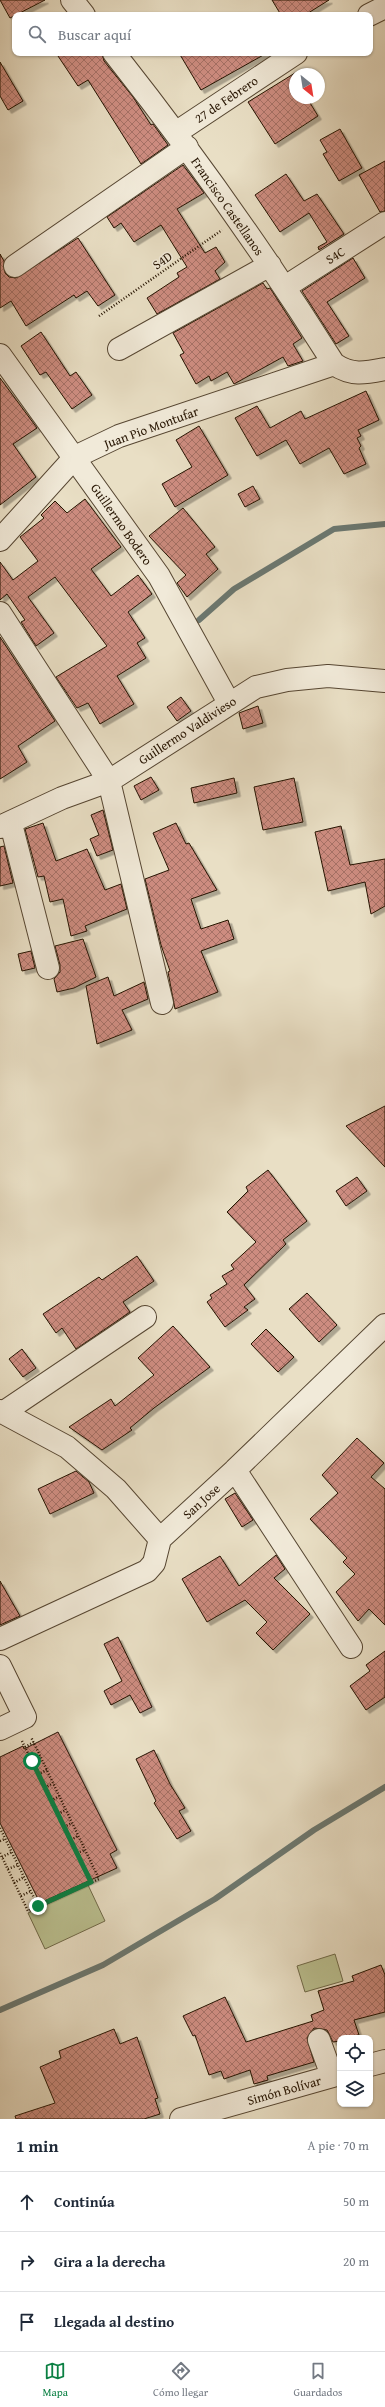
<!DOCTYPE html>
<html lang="es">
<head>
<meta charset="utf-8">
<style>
  body { margin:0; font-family:"Gentium Book Plus",serif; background:#f6f6f7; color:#1f2937 }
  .controls { position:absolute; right:12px; bottom:12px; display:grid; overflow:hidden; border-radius:8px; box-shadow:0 1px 3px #0004 }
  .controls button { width:36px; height:36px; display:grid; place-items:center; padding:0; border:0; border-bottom:1px solid #e0e1e3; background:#fff; color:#1f2937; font:20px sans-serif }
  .compass { position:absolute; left:289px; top:68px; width:36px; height:36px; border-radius:50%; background:#fff; box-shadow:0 1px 3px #0004; rotate:150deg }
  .stop { position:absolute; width:12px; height:12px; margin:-9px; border:3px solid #0b8043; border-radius:50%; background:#fff }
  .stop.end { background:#0b8043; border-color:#fff; box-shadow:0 1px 4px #0008 }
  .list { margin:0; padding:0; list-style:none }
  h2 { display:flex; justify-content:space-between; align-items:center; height:52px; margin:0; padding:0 16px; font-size:17px }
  h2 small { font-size:13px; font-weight:400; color:#747a83 }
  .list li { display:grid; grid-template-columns:26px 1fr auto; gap:12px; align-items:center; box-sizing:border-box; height:60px; padding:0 16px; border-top:1px solid #e0e1e3 }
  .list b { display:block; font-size:15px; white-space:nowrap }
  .list em { font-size:13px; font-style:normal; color:#747a83 }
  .icon { flex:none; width:22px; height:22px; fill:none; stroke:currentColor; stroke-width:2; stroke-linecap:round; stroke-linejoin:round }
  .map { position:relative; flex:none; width:385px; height:2119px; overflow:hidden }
  .search { position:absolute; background:#fff; box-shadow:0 1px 3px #0004; left:12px; right:12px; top:12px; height:44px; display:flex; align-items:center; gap:10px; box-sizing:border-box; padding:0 14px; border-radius:8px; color:#747a83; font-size:15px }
  .sheet { height:232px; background:#fff }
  nav { display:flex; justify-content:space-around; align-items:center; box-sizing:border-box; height:56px; border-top:1px solid #e0e1e3; background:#fff; font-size:11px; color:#747a83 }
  nav a { display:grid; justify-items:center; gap:2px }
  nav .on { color:#0b8043 }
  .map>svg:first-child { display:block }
  .garden { fill:#bbc191; stroke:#706a49 }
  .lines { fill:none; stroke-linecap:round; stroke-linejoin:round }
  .stream { stroke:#6b7871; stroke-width:6 }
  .building { fill:url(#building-cross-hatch); stroke:#251301; filter:url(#shadow) }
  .minor-casing { stroke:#564632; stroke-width:24 }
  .path { stroke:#251301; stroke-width:2.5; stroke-dasharray:1 2; stroke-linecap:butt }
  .minor { stroke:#f1ead9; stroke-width:22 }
  .route { stroke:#0b8043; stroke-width:5 }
  .labels { text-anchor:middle; stroke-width:3; stroke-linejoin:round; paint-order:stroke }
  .street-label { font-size:13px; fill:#251301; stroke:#f1ead9 }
</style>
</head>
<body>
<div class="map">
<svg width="385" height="2119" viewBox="0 0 385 2119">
  <defs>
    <pattern id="building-cross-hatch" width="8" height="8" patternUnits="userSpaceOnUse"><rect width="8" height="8" fill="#cd8c80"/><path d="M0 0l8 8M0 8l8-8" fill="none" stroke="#a67166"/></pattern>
    <filter id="shadow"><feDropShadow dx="3.5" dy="3.5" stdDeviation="0" flood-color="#0004"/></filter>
  </defs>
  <rect width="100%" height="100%" fill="#e9dfc5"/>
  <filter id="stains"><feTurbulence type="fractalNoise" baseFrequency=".005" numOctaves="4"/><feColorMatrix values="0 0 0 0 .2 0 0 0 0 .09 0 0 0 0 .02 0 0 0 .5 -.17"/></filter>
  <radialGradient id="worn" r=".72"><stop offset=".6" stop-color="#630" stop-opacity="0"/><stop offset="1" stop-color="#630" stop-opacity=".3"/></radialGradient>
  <path class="garden" d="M88 1885 105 1921 45 1949 28 1913Z
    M335 1954 343 1981 305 1992 297 1966Z"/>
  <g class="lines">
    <path class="stream" d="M199 620 234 589 334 529 385 524
      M0 2010 103 1965 215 1899 314 1830 385 1787"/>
  </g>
  <path class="building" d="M0 0H45L10 18Z
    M272 0H329L305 15H281Z
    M56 53H102L104 61 133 97 151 125 153 124 168 145 141 164 88 80 78 86Z
    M179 53H267L201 90Z
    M0 62 23 101 8 110 0 96Z
    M295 73V98H307L318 116 275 144 248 102Z
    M340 129 362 168 339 181 323 154 327 152 320 140Z
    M385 161V211L380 212 359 175Z
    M183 165 204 193 177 209 205 253 216 247 225 262 215 271 220 279 157 314 147 298 179 277 177 273 187 267 161 225 134 242 121 223 114 228 107 217Z
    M286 174 304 201 317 194 344 234 319 250 318 247 327 242 309 213 280 232 255 195Z
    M78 238 115 295 98 306 87 291 76 298 74 295 26 326 11 301 0 308V254L4 261 5 273 9 277 16 278Z
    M353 258 365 278 327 302 349 336 336 344 302 291Z
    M263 283 267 289 270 288 302 338 293 344 303 361 288 366 283 357 234 384 227 372 211 381 209 376 196 384 180 355 184 353 173 333Z
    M41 332 70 376 76 372 92 395 72 409 46 372 40 375 21 346Z
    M0 378 37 428 13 444 36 477 0 505Z
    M366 391 379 420 358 430 361 436 357 438 361 446 359 448 366 464 344 474 329 448 300 464 286 440 257 456 235 418 257 406 270 428 301 411 305 419Z
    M199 426 228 475 175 507 162 484 192 467 176 440Z
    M253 486 260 499 245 507 238 494Z
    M85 499 121 547 91 569 111 596 138 575 152 594 128 612 145 638 137 643 146 658 117 676 134 704 100 724 88 703 77 708 56 677 107 646 55 577 28 597 54 633 36 646 21 622 25 620 7 594 0 600V562L13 580 38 561 20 537 44 518 41 515 55 501 67 513Z
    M183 508 215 547 206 554 218 569 187 597 177 583 186 575 149 536Z
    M0 637 55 721 18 746 27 762 0 779Z
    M181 697 191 711 177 721 167 707Z
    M258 706 263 723 243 729 239 713Z
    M151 777 159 790 141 800 134 786Z
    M234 778 237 793 194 803 191 788Z
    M294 778 303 822 263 830 254 787Z
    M103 810 113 850 97 856 90 839 99 835 91 815Z
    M43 823 56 861 87 849 105 890 121 884 127 909 85 926 87 931 71 936 63 899 50 902 44 876 38 877 25 829Z
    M176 823 186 844 189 843 217 890 191 899 201 929 228 920 234 939 201 951 218 992 175 1009 168 972 170 971 161 945 145 879 169 870 153 833Z
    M341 826 350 865 385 859V906L371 914 365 882 328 891 315 832Z
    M4 846 13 883 0 886V847Z
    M83 939 96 977 74 988 57 992 54 979 60 972V965L55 946Z
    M31 951 35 968 22 971 18 954Z
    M108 977 114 996 144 982 148 999 122 1010 132 1030 97 1044 86 986Z
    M385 1106V1167L346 1126Z
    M268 1170 307 1221 283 1240 286 1244 244 1285 255 1299 244 1307 248 1310 225 1327 207 1302 212 1298 210 1295 227 1284 222 1276 234 1269 231 1265 256 1242 227 1212 248 1191 246 1187Z
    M357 1177 367 1191 346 1206 336 1191Z
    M137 1256 154 1281 123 1302 130 1312 76 1349 62 1328 56 1333 43 1314 99 1277 102 1280Z
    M307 1293 337 1325 319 1342 289 1309Z
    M173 1326 210 1367 154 1408 130 1428 132 1430 102 1450 69 1427 111 1399 115 1406 154 1375 138 1358Z
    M266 1329 294 1357 278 1372 251 1344Z
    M22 1349 36 1368 23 1377 9 1359Z
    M357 1438 384 1463 371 1477 385 1489V1625L369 1609 358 1621 336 1592 355 1574 343 1562 347 1558 310 1519 338 1493 322 1475Z
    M76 1471 89 1482 94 1493 50 1514 38 1489Z
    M235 1493 253 1520 242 1527 225 1499Z
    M276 1555 285 1569 274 1578 310 1614 273 1650 256 1633 267 1622 245 1600 207 1622 182 1579 220 1556 239 1586Z
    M0 1581 20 1616 0 1625Z
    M118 1637 152 1707 140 1713 130 1695 111 1705 104 1691 122 1681 104 1644Z
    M385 1651V1697L366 1710 350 1686 370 1671 366 1665Z
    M58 1732 117 1850 110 1854 117 1868 40 1903 0 1823V1757L23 1746 24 1749Z
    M154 1750 170 1784 185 1808 179 1811 191 1831 177 1839 154 1803 156 1801 136 1759Z
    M381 1965 385 1975V2012L354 2020 359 2035 340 2038V2041L333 2042 327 2030 314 2028 307 2038 314 2062 267 2076 268 2080 254 2084 250 2070 224 2079 221 2071 209 2075 195 2035 193 2036 183 2016 225 1997 246 2042 313 2021 311 2015 324 2010 318 1991 354 1981 352 1976Z
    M114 2029 120 2044 137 2037 158 2098 155 2099 160 2114 144 2119H16L15 2116 55 2103 40 2067 61 2058 59 2051Z"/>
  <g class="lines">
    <g class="minor-casing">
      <path id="minor" d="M72 0 84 15
        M369 15 385 7
        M114 53C193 153 266 256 334 364 352 376 365 373 385 369
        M177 132 296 53
        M15 266 187 147
        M285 287 385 223
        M119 349 270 265
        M0 355 159 576 229 703
        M0 540 75 457 119 436 334 364
        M0 613 109 781 162 1003
        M11 824 48 968
        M0 827 62 798 109 781 256 687 287 680 328 676 385 681
        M0 1411 67 1447 116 1489 160 1539
        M4 1412 145 1317
        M235 1470 351 1647
        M0 1639 147 1571 154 1563 160 1539 235 1470 385 1325
        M0 1666 25 1717 0 1729
        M319 2040 332 2076
        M370 2065 385 2061
        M181 2119 340 2074"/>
    </g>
    <path class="path" d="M99 316 222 230
      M22 1741 91 1882
      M25 1747 34 1742
      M32 1761 40 1756
      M38 1774 47 1770
      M45 1788 53 1783
      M51 1801 59 1796
      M58 1814 66 1810
      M64 1827 72 1823
      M0 1828 38 1906
      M71 1840 78 1836
      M0 1841 5 1839
      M0 1853 28 1911 99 1879 31 1737
      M77 1853 85 1850
      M2 1857 12 1852
      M8 1869 18 1865
      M14 1883 24 1877
      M21 1896 31 1891"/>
    <use href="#minor" class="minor"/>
  </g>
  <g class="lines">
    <path class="route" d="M32 1761 91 1882 38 1906"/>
  </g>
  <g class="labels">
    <g class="street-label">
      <text transform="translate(226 99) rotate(-34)" y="5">27 de Febrero</text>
      <text transform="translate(228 206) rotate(55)" y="5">Francisco Castellanos</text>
      <text transform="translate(335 255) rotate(-32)" y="5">S4C</text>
      <text transform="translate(162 260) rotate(-35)" y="5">S4D</text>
      <text transform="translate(151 427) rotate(-20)" y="5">Juan Pio Montufar</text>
      <text transform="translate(122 524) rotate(55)" y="5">Guillermo Bodero</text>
      <text transform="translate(187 730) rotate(-33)" y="5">Guillermo Valdivieso</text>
      <text transform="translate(201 1501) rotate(-42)" y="5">San Jose</text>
      <text transform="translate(284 2090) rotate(-16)" y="5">Simón Bolívar</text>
    </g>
  </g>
  <rect width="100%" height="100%" filter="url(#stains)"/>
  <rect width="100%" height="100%" fill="url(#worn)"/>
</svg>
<div class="controls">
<button><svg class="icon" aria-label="locate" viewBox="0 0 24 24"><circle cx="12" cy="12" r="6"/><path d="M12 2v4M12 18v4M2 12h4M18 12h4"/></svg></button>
<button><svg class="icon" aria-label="layers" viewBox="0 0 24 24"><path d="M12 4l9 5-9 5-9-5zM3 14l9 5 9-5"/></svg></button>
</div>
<svg class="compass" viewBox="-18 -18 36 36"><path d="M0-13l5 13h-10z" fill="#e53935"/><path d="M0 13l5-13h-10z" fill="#747a83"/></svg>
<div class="stop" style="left:32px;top:1761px"></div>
<div class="stop end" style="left:38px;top:1906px"></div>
<div class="search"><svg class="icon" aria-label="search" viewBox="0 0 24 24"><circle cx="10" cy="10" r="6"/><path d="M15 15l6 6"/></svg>Buscar aquí</div>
</div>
<section class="sheet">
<h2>1 min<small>A pie · 70 m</small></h2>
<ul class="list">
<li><svg class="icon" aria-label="ahead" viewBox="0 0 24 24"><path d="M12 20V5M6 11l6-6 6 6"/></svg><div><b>Continúa</b></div><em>50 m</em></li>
<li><svg class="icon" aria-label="right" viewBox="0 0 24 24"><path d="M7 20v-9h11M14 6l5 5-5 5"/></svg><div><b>Gira a la derecha</b></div><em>20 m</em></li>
<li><svg class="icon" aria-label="arrive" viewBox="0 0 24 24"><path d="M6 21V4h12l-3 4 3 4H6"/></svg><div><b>Llegada al destino</b></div></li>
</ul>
</section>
<nav>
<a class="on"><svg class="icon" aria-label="map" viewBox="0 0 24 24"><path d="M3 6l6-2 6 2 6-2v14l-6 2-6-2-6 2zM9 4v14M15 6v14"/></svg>Mapa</a>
<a><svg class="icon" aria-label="directions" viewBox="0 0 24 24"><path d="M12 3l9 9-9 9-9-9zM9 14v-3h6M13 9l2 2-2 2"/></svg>Cómo llegar</a>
<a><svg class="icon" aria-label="saved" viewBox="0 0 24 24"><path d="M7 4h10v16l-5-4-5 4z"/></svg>Guardados</a>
</nav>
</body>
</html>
